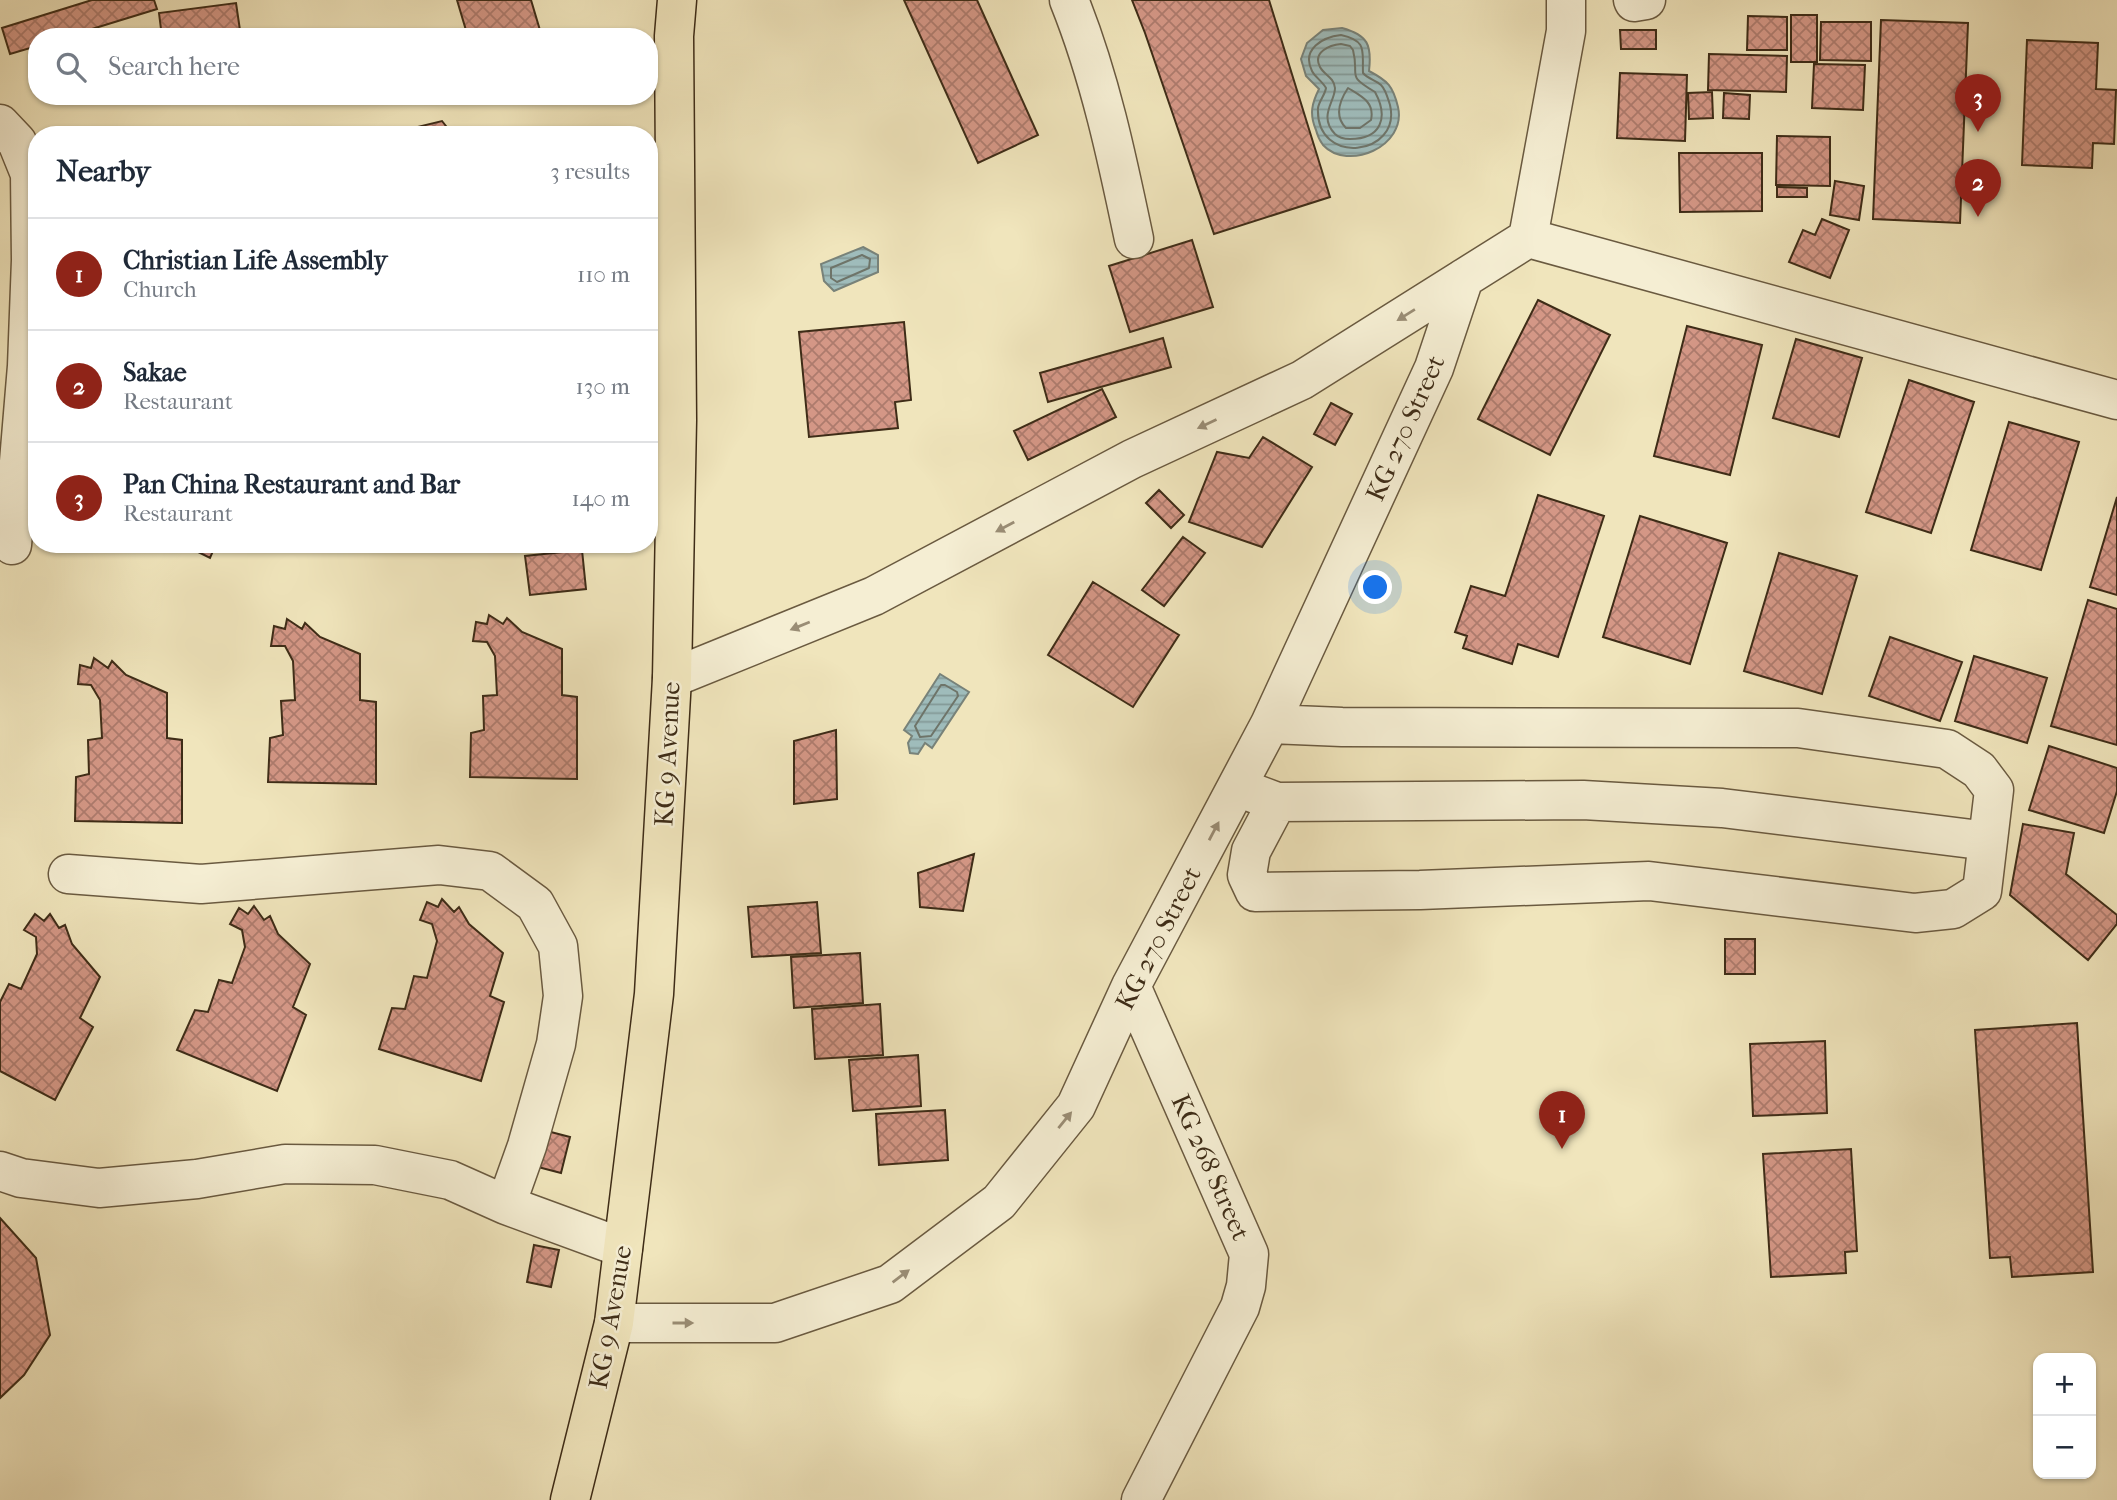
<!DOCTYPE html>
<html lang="en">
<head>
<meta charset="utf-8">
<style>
  body { margin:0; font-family:"IM FELL French Canon",serif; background:#f2f2f3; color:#1f2937 }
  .controls { position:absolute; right:21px; bottom:21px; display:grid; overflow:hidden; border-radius:14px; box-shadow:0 2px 5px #0004 }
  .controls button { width:63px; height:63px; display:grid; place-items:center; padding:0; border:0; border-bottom:2px solid #e0e1e3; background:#fff; color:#1f2937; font:35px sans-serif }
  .you { position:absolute; left:1376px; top:588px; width:24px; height:24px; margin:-18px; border:5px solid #fff; border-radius:50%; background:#1a73e8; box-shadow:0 0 0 10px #1a73e833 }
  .badge { display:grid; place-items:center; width:46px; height:46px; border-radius:50%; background:#8f2418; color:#fff; font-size:23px; font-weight:700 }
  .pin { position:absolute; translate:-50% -58px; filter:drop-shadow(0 2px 4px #0008) }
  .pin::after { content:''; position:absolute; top:37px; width:24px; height:21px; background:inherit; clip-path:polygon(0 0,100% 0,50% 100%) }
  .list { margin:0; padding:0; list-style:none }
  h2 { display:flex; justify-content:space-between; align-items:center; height:91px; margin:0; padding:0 28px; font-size:30px }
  h2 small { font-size:23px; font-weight:400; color:#747a83 }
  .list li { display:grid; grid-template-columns:46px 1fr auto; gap:21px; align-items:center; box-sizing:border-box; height:112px; padding:0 28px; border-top:2px solid #e0e1e3 }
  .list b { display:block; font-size:26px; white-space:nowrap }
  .list p { margin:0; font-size:23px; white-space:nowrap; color:#747a83 }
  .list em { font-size:23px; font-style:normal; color:#747a83 }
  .icon { flex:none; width:38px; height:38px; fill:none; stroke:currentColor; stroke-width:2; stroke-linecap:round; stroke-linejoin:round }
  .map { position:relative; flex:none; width:2117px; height:1500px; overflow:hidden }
  .search { position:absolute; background:#fff; box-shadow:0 2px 5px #0004; left:28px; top:28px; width:630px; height:77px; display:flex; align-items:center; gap:18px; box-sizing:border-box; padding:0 24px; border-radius:28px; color:#747a83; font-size:26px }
  .panel { position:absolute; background:#fff; box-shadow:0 2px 5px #0004; left:28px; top:126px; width:630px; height:427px; border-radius:28px }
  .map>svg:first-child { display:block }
  .water { fill:url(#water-rules); stroke:#788279; stroke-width:2 }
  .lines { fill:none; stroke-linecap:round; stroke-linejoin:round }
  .shore { stroke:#6e7469; stroke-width:2 }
  .building { fill:url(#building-cross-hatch); stroke:#3e2c17; stroke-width:2 }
  .minor-casing { stroke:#6a5a40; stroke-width:41 }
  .major-casing { stroke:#3e2c17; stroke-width:41 }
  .minor { stroke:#f5eed3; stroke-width:38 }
  .major { stroke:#f0e5bc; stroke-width:38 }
  .oneway { fill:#9a8d75 }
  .labels { text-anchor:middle; stroke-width:5; stroke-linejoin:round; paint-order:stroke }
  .street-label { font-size:26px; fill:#3e2c17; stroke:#f5eed3 }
</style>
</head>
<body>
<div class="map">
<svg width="2117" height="1500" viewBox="0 0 2117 1500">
  <defs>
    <pattern id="water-rules" width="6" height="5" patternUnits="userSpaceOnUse" patternTransform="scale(1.75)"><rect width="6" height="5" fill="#9fbcbb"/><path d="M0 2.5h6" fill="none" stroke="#839997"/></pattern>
    <pattern id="building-cross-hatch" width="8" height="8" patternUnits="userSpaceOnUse" patternTransform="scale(1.75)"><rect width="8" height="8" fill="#d49786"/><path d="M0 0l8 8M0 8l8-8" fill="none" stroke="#ad7b6d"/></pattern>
  </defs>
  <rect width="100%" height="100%" fill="#f0e5bc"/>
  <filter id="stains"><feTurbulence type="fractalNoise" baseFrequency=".00286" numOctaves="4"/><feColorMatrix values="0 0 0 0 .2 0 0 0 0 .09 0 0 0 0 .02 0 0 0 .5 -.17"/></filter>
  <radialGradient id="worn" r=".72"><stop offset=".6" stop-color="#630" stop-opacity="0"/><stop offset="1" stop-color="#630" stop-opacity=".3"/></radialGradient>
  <path class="water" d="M1342 28C1368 35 1372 45 1369 71 1388 81 1393 86 1398 107 1407 146 1348 172 1323 145 1320 141 1317 134 1316 130 1309 114 1312 103 1319 89L1306 76 1301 59 1307 43 1323 30Z
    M863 247 878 255V272L834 291 824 281 821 264Z
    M940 674 969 692 932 748 925 743 918 754 910 753 908 743 912 736 904 730Z"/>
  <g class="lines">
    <path class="shore" d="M1341 35C1368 41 1362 51 1363 73 1368 79 1376 80 1381 85 1386 90 1388 99 1390 105 1402 156 1315 167 1318 108 1319 101 1325 95 1326 88 1322 81 1315 77 1312 71 1301 49 1323 37 1341 35Z
      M1341 44 1350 46 1353 50C1360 78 1345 74 1375 92 1389 118 1381 139 1350 139 1345 139 1339 138 1335 134 1318 116 1335 102 1335 88 1334 77 1324 75 1320 67 1312 52 1330 45 1341 44Z
      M1348 88C1361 96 1375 102 1371 120L1360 128H1346C1334 116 1340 100 1348 88Z
      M862 255 870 259 869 268 837 282 831 278V268Z
      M941 685H945L957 692 958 696 931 736 920 737 915 726Z"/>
  </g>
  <path class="building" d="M92 0H154L157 9 66 37H37V46L10 54 2 28Z
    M457 0H531L542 37H468Z
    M904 0H977L1038 135 978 163Z
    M1132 0H1269L1330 197 1214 234 1145 33Z
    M236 3 241 37H162L159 13Z
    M1791 15H1817V62H1791Z
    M1748 16 1787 17V50H1747Z
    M1881 20 1968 23 1960 223 1873 219Z
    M1821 22H1871V61L1820 60Z
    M1620 30H1656V49H1621Z
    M2027 40 2098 43 2096 89 2116 90 2114 144 2093 143 2092 168 2022 165Z
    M1709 54 1787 56 1786 92 1708 90Z
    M1814 64 1865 65 1863 110 1812 108Z
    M1620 73 1687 75 1685 141 1617 138Z
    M1712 92 1713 118 1689 119 1688 93Z
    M1724 93 1750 95 1749 119 1723 118Z
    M442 121 453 135H407L409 129Z
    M1777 136 1830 137V186L1776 185Z
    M1679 153H1762V211L1680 212Z
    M1835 181 1864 186 1859 220 1830 215Z
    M1777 187 1807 188V197H1777Z
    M1822 219 1849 230 1830 278 1789 262 1803 230 1815 235Z
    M1192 240 1213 307 1130 332 1109 266Z
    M1538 300 1610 335 1550 455 1478 419Z
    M904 322 911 400 895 402 898 428 809 437 799 332Z
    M1687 326 1762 345 1730 475 1654 456Z
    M1163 338 1171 367 1048 402 1040 373Z
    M1796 339 1862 358 1839 437 1773 418Z
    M1909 380 1974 402 1931 533 1866 512Z
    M1102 389 1116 417 1028 460 1014 431Z
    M1331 403 1352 414 1335 445 1314 434Z
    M2009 422 2079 442 2041 570 1971 550Z
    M1263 437 1312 467 1262 547 1189 522 1217 452 1249 458Z
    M1159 490 1184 515 1171 528 1146 503Z
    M1538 495 1604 516 1558 657 1518 644 1512 664 1463 648 1467 636 1455 632 1471 586 1505 596Z
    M2117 497V595L2090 587Z
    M1640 516 1727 543 1690 664 1603 637Z
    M1183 537 1205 553 1164 606 1142 590Z
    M182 544H216L210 558Z
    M236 544H259V551L236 550Z
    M582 550 586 589 530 595 525 556Z
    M1779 553 1857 576 1822 694 1744 671Z
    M1093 582 1179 635 1133 707 1048 655Z
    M2088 600 2117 609V745L2051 726Z
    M489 615 503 624 507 618 522 632 562 649V695L577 697V779L470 777 471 733 484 730 483 696 497 695 495 656 487 642 473 641 476 622 487 624Z
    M287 619 302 629 305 623 320 637 360 654V700L376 702V784L268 782 270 738 283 735 281 701 295 700 293 661 285 646H271L274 626 285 629Z
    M1890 637 1962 662 1940 721 1869 696Z
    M1974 656 2047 678 2027 743 1955 721Z
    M94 658 108 668 112 661 126 675 167 693V738L182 740V823L75 821 76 777 89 774 88 740 102 738 100 700 91 685 78 684 80 665 91 668Z
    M836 730 837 799 794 804V741Z
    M2049 746 2117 768V791L2104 833 2029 810Z
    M2023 824 2074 833 2066 874 2117 915V924L2088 960 2010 895Z
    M974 854 963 911 920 907 918 873Z
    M442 899 454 912 459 907 469 924 503 953 490 996 504 1002 481 1081 379 1049 392 1008 405 1009 414 976 427 978 437 941 432 924 420 920 427 902 438 907Z
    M817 902 821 953 752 957 748 907Z
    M254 906 264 920 270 916 278 934 310 964 293 1007 306 1015 277 1091 177 1050 195 1010 208 1012 219 980 232 983 245 947 242 930 230 924 239 908 248 914Z
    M35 914 44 921 50 914 59 928 65 925 72 944 100 977 80 1018 93 1027 55 1100 0 1071V1002L9 984 21 989 37 954 36 937 24 930Z
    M1725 939H1755V974H1725Z
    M860 953 863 1003 794 1008 791 957Z
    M880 1004 883 1055 815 1059 812 1009Z
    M2077 1023 2093 1272 2012 1277 2010 1257 1990 1258 1975 1030Z
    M1825 1041 1827 1113 1753 1116 1750 1044Z
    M918 1055 921 1106 853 1111 849 1060Z
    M945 1110 948 1160 879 1165 876 1114Z
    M547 1131 570 1137 561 1173 538 1167Z
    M1851 1149 1857 1251 1845 1252 1846 1273 1771 1277 1763 1154Z
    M0 1218 36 1258 50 1335 24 1375 0 1398Z
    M534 1245 559 1250 551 1287 527 1282Z"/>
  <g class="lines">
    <g class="minor-casing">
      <path id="minor" d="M1069 0C1100 77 1117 158 1134 239
        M1633 0 1634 2 1646 0
        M0 124 17 142 30 174 31 260 27 366 12 545
        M1528 238 1566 31V0
        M672 678 874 596 1132 459 1302 380 1528 238 2117 400
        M1237 787 1277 802 1251 851 1247 875 1255 892 1420 890 1649 881 1915 913 1953 909 1982 891 1994 790 1979 770 1947 749 1798 728 1342 727 1270 724
        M1277 802 1583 800 1722 808 1988 841
        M1131 986 1249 1254 1246 1286 1240 1307 1141 1500
        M0 1171 21 1178 99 1188 197 1179 285 1164 375 1165 450 1180 506 1205 527 1146 556 1044 563 996 558 946 535 904 490 871 439 865 201 884 68 874
        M506 1205 623 1248
        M614 1323H775L890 1284 999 1202 1076 1106 1131 986 1270 724 1434 368 1464 278"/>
    </g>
    <g class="major-casing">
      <path id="major" d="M570 1500 614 1323 654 994 672 678 677 420 674 36 677 0"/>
    </g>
    <use href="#minor" class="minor"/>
    <use href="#major" class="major"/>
  </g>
  <defs><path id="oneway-solid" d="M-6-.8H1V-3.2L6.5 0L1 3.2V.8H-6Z" transform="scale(1.75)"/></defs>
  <g class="oneway">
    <use href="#oneway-solid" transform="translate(1406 315) rotate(148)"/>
    <use href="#oneway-solid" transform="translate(1207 424) rotate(155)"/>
    <use href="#oneway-solid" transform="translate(1005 527) rotate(152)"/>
    <use href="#oneway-solid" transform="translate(800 626) rotate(158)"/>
    <use href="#oneway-solid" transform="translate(1214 831) rotate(-62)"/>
    <use href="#oneway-solid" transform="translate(1065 1120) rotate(-51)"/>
    <use href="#oneway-solid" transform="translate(901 1276) rotate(-37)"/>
    <use href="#oneway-solid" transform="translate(683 1323)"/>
  </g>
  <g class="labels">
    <g class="street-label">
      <text transform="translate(1405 428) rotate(-66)" y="9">KG 270 Street</text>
      <text transform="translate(667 754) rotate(-87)" y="9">KG 9 Avenue</text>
      <text transform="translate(1158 938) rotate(-63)" y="9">KG 270 Street</text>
      <text transform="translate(1211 1167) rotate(66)" y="9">KG 268 Street</text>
      <text transform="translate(610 1317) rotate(-80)" y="9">KG 9 Avenue</text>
    </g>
  </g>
  <rect width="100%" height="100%" filter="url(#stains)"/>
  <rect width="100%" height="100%" fill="url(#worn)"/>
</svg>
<div class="controls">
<button>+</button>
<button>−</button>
</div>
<div class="you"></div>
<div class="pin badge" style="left:1562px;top:1149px">1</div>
<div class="pin badge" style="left:1978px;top:217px">2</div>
<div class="pin badge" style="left:1978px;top:132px">3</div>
<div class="search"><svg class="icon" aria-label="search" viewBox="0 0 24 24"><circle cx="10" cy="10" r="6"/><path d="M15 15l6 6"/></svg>Search here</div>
<section class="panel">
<h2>Nearby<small>3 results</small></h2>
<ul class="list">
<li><span class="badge">1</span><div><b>Christian Life Assembly</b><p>Church</p></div><em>110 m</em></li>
<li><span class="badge">2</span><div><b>Sakae</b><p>Restaurant</p></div><em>130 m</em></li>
<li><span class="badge">3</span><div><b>Pan China Restaurant and Bar</b><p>Restaurant</p></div><em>140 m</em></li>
</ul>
</section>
</div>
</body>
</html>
